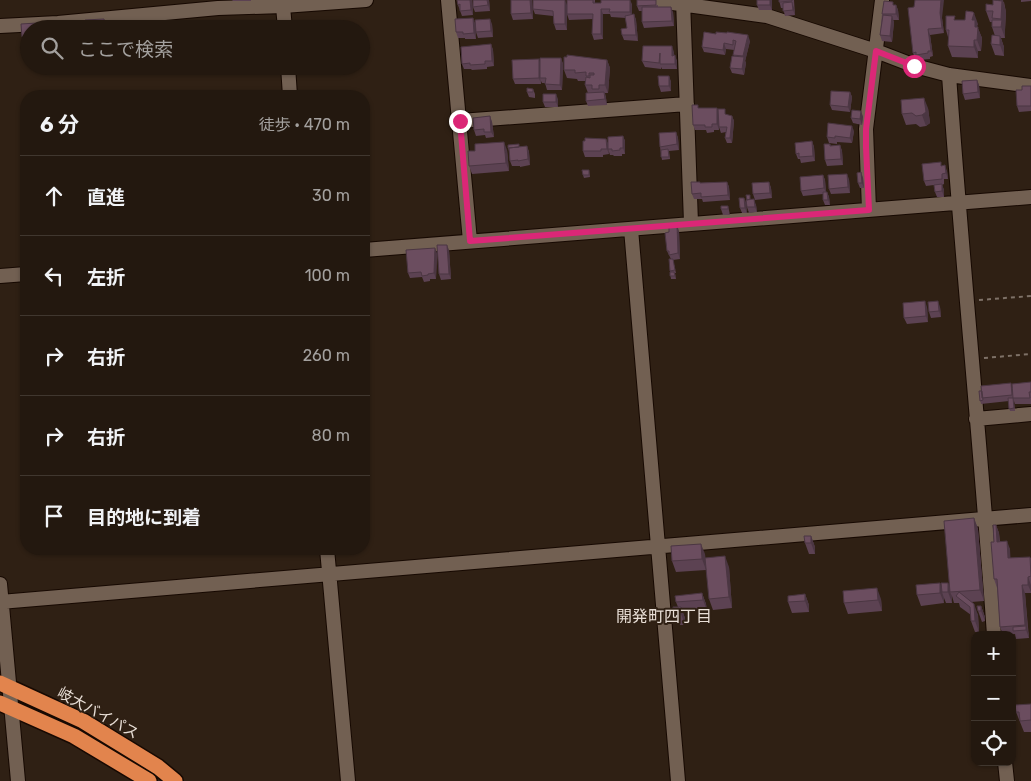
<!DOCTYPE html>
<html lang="ja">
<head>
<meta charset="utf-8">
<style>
  body { margin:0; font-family:Rubik,"Noto Sans JP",sans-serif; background:#2b2118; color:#f1f3f6 }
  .controls { position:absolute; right:15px; bottom:15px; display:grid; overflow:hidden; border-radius:10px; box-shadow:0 1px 4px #0004 }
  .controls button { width:45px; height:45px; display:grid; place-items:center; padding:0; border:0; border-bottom:1px solid #40372f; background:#23180f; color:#f1f3f6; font:25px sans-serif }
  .stop { position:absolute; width:15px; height:15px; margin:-11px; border:4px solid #db2777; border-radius:50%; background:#fff }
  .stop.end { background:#db2777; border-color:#fff; box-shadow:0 1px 5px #0008 }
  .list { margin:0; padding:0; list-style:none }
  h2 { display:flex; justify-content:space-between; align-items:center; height:65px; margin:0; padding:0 20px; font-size:21px }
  h2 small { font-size:16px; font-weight:400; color:#a3a09e }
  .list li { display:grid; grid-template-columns:32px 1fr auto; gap:15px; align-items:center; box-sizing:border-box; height:80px; padding:0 20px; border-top:1px solid #40372f }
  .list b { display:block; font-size:19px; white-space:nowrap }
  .list em { font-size:16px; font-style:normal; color:#a3a09e }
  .icon { flex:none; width:28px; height:28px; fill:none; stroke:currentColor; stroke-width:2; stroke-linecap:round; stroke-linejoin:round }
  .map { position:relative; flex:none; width:1031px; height:781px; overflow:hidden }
  .search { position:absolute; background:#23180f; box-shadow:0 1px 4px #0004; left:20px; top:20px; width:350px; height:55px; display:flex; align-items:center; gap:12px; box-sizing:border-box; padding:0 18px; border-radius:28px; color:#a3a09e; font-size:19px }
  .panel { position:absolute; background:#23180f; box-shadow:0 1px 4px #0004; left:20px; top:90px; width:350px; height:465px; border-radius:20px }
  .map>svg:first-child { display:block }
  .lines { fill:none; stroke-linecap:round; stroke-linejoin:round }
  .minor-casing { stroke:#170902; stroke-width:16 }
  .highway-casing { stroke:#170902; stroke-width:18 }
  .path { stroke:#7e7167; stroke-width:2; stroke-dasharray:4 4; stroke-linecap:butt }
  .minor { stroke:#726052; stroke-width:14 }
  .highway { stroke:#e2844d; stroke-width:15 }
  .wall { fill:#5c4252 }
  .shaded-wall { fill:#4b3642 }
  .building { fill:#6b4d5f; stroke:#4b3642 }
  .route { stroke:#db2777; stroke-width:6 }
  .labels { text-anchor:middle; stroke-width:4; stroke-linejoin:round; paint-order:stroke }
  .street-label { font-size:15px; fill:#e8ded6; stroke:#2f2014 }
  .neighbourhood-label { font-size:16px; fill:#e8ded6; stroke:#2f2014 }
</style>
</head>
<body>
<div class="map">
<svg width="1031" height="781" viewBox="0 0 1031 781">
  <rect width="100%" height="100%" fill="#2f2014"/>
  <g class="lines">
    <g class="minor-casing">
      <path id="minor" d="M448 0 470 241
        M651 0 767 16 876 51 915 66 949 75 1031 86
        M683 0 691 223
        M283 6 285 29
        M0 26 58 23 218 8 283 6 366 0
        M288 66 290 96
        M949 75C962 262 981 448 994 635
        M460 121 687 104
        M869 210 866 129 882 0
        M631 229 678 781
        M364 250 1031 197
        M0 276 26 274
        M976 419 1031 414
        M327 549 348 781
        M0 584 18 781
        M0 602 1031 515
        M1005 762 1007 781"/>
    </g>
    <g class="highway-casing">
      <path id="highway" d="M0 683 83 721 158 767 175 781
        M0 703 74 736 149 781"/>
    </g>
    <path class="path" d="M979 300 1031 296
      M984 358 1031 354"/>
    <use href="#minor" class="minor"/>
    <use href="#highway" class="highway"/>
  </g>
  <path class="wall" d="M232 0H251V1H233Z
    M472 0 473 15 462 16 458 5Z
    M489 0 490 11 475 12 473 7Z
    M532 0 533 19 513 20 511 14Z
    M567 0H595V3L632 4V15L634 14 636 20 638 41 624 40 622 35 627 28 626 18 611 17 610 14H603V39L594 40 592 34 593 19 569 20 567 14Z
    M757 0H772V10H759L757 5Z
    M779 0H794L795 15 785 16 783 8H781Z
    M1021 0H1031V1L1021 2Z
    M1004 2 1006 12 1005 30V38H1001L1004 47V56L995 55 991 44 995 36 992 27V22H990L986 11 993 5Z
    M567 5V30H556L554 24 553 16 535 14 533 9Z
    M658 5V7L673 12 674 26 644 28 642 22V11H639L637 6Z
    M894 5H896L898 10 899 20H893L894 22 892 42 882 41 880 35 882 14Z
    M914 7 942 18 944 33 930 35 933 56 930 57V59L918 60 917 58H915L913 53Z
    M473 18 475 24 476 39H465V38H458L456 32Z
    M956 20 978 24 977 26 982 38 981 51H978V58L952 57 948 46V37L946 30Z
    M37 23 38 26H44L45 29H29V42H24L22 37 21 24Z
    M492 24 493 37 478 38 476 32Z
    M704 32 750 41 745 61 746 63 744 75 732 73 730 68 734 56V50L726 49 725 55 704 52 702 47Z
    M491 44 493 50 494 66 487 67V69L472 70 471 69H464L462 64Z
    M674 52V55L677 61V69H662L661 67V69L645 67 642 61Z
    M561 58 563 64 562 90H547L545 83H542L541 81V84H515L513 79 540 63Z
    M607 60 610 68 608 93H605L606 98 607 105 588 106 586 101 592 93H588L585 85V81H578L577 79 567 78 564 70Z
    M669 76 671 82V91L661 92 659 86Z
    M977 80 979 85 980 98 965 100 963 94Z
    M1031 86V111L1019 112 1017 106Z
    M533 89 535 94V98L529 97 527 92Z
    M850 92 852 97 850 112 832 110 830 105Z
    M558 99V107H545L543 102Z
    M698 108H717L719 114 732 116 734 121 732 143H727L725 138 726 132 721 133 719 127V117V130H714V132L707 133 706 130H695L693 125Z
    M928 108 930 123 926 126 920 127 916 124 906 125 902 114Z
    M861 111 863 117 862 125 853 123 851 118Z
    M490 116 492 122 494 137 486 138 485 135 476 136 474 130Z
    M854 131 852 143 837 142V144L829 143 827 137Z
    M676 132 678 138 679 150 669 151 670 159 662 160 660 147Z
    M623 136 625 141V154H622V156H614L613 155H610L608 149Z
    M606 139 608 144 609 154 603 155V157H585L583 151Z
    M812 141 814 147 815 161 801 163 800 159H798L796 154Z
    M830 144 831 146 840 145 842 151 843 165 827 166 825 160Z
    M527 146 529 152 530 165 520 167V166H512L510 161 509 151 508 148Z
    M507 150 509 171 472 174 469 166Z
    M942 166 947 171 948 179H944V184L942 185 944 190V197H937L935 192 934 185 926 186 924 181Z
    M589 170 590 177 584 178 583 175Z
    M861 172 863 178 864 188H860L858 183Z
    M823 175 825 180 826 192H827L829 197 830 205H825L823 200V194L803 196 801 191Z
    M849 179 850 193 831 194 829 189Z
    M727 182 729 187 730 200 703 202 702 199H694L692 194 700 183Z
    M769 182 771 188 772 198 755 200 753 194Z
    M744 198 746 203 747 213H742L740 208Z
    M751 198V199L756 205 757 212 749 213 747 207Z
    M728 206 730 215H723L721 209Z
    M679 231 680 259 673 260 676 273H675L676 279H671L670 271 671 259 667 251Z
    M449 250 451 279 441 280 439 274Z
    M437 253 436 279H430V281L424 282 422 277 410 278 408 273Z
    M927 307 928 322 907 324 904 318Z
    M940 307 941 317 931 318 929 312Z
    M1031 382V404H1015L1014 401 1015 411H1010L1009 401 981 404 979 391 1012 388Z
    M974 518 978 529 984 601 971 602 978 615 979 632H975L971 621V615L960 607 959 603H954L952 596V603H946L944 598V603L921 606 917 595 940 583 941 589 948 583 950 589Z
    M996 525 999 533 1000 541 1010 549V558H1031V593H1025L1029 638 1016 639 1015 634 1003 635 1000 627 997 588 994 579V542Z
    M811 536 815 547V554H809L805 543Z
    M705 554 706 570 676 572 672 561Z
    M729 567 732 608 713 610 709 599Z
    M702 593 706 604 707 611 683 613 685 618V625H680L679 623H677L673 612 678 607 676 602Z
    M805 594 809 605V612L792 613 788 602Z
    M881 599 882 611 848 614 844 603Z
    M981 606 985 617V621L982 622 978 611Z
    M1031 704V732H1024L1016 712Z"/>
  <path class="shaded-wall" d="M470 0H472L473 15 471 10Z
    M487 0H489L490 11 488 5Z
    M530 0H532V1L533 19 531 13Z
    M565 0 567 5V30L565 24Z
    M630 0 632 4V18L630 12Z
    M770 0H772V10L770 5Z
    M941 0H944L942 18 944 33 942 28 940 13Z
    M1000 0H1003L1006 12 1005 30V38L1001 27Z
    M792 2 794 8 795 15 793 10Z
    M896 5 898 10 899 20 896 14Z
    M671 7 673 12 674 26 672 21Z
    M601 9 603 14V39L601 34Z
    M974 13 978 24 977 26 982 38 981 51 977 40 972 20Z
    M634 14 636 20 638 41 636 35Z
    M892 16 894 22 892 42 890 36Z
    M473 18 475 24 476 39 474 33Z
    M104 19 106 25V29H105Z
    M490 19 492 24 493 37 491 31Z
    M928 29 930 35 933 56 931 51Z
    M748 35 750 41 745 62 743 56Z
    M1000 36 1004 47V56L1000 45Z
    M974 40 978 51V58L974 47Z
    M724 43 726 49 725 55 723 50Z
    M491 44 493 50 494 66 492 61Z
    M672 46 674 52V61L672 56Z
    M675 55 677 61V69L675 64Z
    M744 57 746 63 744 75 742 69Z
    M561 58 563 64 562 90 560 85Z
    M539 59 541 65 540 78 541 84 539 78Z
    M607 60 610 68 608 93 605 85Z
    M669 76 671 82V91L669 86Z
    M977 80 979 85 980 98 978 92Z
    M604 92 606 98 607 105 605 99Z
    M850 92 852 97 850 112 848 107Z
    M556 94 558 99V107L556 102Z
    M924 98 928 108 930 123 926 126 922 115Z
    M717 108 719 114V130L717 124Z
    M861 111 863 117 862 125 860 119Z
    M490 116 492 122 494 137 491 132Z
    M732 116 734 121 732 143 730 138Z
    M852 126 854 131 852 143 850 138Z
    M676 132 678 138 679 150 677 144Z
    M623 136 625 141V154L623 148Z
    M606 139 608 144 609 154 607 149Z
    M812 141 814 147 815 161 813 156Z
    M504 142 507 150 509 171 506 163Z
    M840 145 842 151 843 165 841 159Z
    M527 146 529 152 530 165 528 159Z
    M945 165 947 171 948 179 946 173Z
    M861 172 863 178 864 188 862 183Z
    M847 174 849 179 850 193 848 187Z
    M823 175 825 180 826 193 824 188Z
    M727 182 729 187 730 200 728 195Z
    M769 182 771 188 772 198 770 193Z
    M942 184 944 190V197L942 191Z
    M827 192 829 197 830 205 828 200Z
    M744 198 746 203 747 213 745 208Z
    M754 199 756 205 757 212 755 207Z
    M677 225 679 231 680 259 678 253Z
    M447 245 449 250 451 279 449 274Z
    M435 248 437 253 436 279 434 273Z
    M925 301 927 307 928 322 926 316Z
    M938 301 940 307 941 317 939 311Z
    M974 518 978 529 984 601 980 590Z
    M996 525 999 533 1000 550 997 542Z
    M811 536 815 547V554L811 543Z
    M1007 541 1010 549 1011 567 1008 558Z
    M701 544 705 554 706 570 702 559Z
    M725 556 729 567 732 608 729 597Z
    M1028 577 1031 585V592L1028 585Z
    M940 583 943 592H942L944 598V603L940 593Z
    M948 583 951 592H950L952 596V603L948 592Z
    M1022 585 1025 593 1028 633 1025 625Z
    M877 588 881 599 882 611 878 600Z
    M702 593 706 604 707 611 703 600Z
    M805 594 809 605V612L805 601Z
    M974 604 978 615 979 632 975 621Z
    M981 606 985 617V621L981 611Z
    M681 607 685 618V625L681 614Z
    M1026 626 1029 634V638L1026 630Z"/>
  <path class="building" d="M457 0H470L471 10 460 11V4L458 5Z
    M473 0H487L488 5 473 7Z
    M511 0H530L531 13 511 14Z
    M533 0H565V24H554L553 11 533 9Z
    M567 0H593V3H601V0H630V12H609L610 9H601V34H592L593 14H567Z
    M637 0H656V5L637 6Z
    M757 0H770V5H757Z
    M779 0H792V1L779 2Z
    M915 0H941L940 13 942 28 928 29 931 51H928V53L916 55V52L913 53 908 8 914 7Z
    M993 0 1002 1 1001 19 992 18 993 11H986V4L993 5Z
    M884 1 893 2V5H896V14H882Z
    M792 2 793 10 783 11V3Z
    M642 7H671L672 21 642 22Z
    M966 11 973 12 974 13 972 20H975V27H978L977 40H974V47L948 46 949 30H946V16H955L954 20H965Z
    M634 14 636 35H622L621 29 627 28 625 16Z
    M883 15 892 16 890 36 880 35Z
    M473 18 474 33 463 34V32H456L455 19Z
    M104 19 105 29H86L85 20Z
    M490 19 491 31 476 32 475 20Z
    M992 20H1002L1001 27H992Z
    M73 21 74 29H56L55 22Z
    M37 23V26H44V29H29V39L28 36 22 37 21 24Z
    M704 32 716 34V32L727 33V32L748 35 743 56 733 55 736 41 733 40V45L724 43 723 50 702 47Z
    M992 35 1000 36V45L991 44Z
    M491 44 492 61H485V64L470 65V63L462 64 461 47Z
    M643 46H672V56L675 55V64H660V53L659 63 642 61Z
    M567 55 607 60 605 85H599V89H592V85H585L586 77 590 78V75H594V73H589V76H586V72L575 73V70H564V57H567Z
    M732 56 744 57 742 69 730 68Z
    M540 58H561L560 85 545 84 546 78H540Z
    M539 59V78L513 79 512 60Z
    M658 76H669V86H659Z
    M977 80 978 92 963 94 962 81Z
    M1022 86H1031V106H1017L1016 90H1022Z
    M527 88 533 89V92H527Z
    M831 91 850 92 848 107 830 105Z
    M604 92 605 99 586 101V93Z
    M543 94H556V102H543Z
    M924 98 926 112 922 115 916 116 912 113 902 114 901 100Z
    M692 105H698V108H717V124H712V127H705V125H693Z
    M718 109H725V114L732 116 730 138H725L727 127H719Z
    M852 110 861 111 860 119 851 118Z
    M490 116 491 132H484V129L474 130 473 118Z
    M828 123 852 126 850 138 835 136V138L827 137Z
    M676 132 677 144 660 147 659 133Z
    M623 136V148H620V150L612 151V149H608V137Z
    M585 138 606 139 607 149H601V151H583V141H585Z
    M812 141 813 156 799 157V153L796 154 795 143Z
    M504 142 506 163 469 166 468 151H475V144Z
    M519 144V147L508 148V145Z
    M824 144H830V146L840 145 841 159 825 160Z
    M527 146 528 159 518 161V160L510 161 509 148Z
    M668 149 669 157H661V150Z
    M941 162V166L945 165 946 173 942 174V179L924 181 922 164Z
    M582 170H589V175H583Z
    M861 172 862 183H858L857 173Z
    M847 174 848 187 829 189 828 175Z
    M823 175 824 188 801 191 800 177Z
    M691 182H700V183L727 182 728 195 701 197V193L692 194Z
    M769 182 770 193 753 194 752 183Z
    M942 184V191L935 192 934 185Z
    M823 192H827L828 200H823Z
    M746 195H750V199L747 200Z
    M739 198H744L745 208H740Z
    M754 199 755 207H747L746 200Z
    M721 206H728V209H721Z
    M677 225 678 253 669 255V251H667L665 233 669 232V226Z
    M437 245H447L449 274H439Z
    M435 248 434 273 428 274V275L422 276 421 272 408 273 406 250Z
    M669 259H673L675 270 670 271Z
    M670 272H674L675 276H670Z
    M925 301 926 316 904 318 903 303Z
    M938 301 939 311 929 312 928 302Z
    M1031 382V392H1029L1030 398H1013L1012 384Z
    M1011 383 1012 395 982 398 981 386Z
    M979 391H982L983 400 980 401Z
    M1008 398H1013L1014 408 1009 409Z
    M974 518 980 590 950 592 944 521Z
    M993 525H996L997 542 1007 541 1008 558 1030 557 1031 576 1028 577V585H1022L1025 625 1000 627 997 579H994L991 542H994Z
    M804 536H811V543H805Z
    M701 544 702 559 672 561 671 546Z
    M725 556 729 597 709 599 705 558Z
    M940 583V593L917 595 916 585Z
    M941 583H948V592H942Z
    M877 588 878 600 844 603 843 591Z
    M959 592 974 604 975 621H971L970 607 956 596Z
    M702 593 703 600 676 602 675 596Z
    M805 594V601L788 602V596Z
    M977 606H981V611H978Z
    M673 607H681V614H676V612H673Z
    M1026 626V630L1013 631V627Z
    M973 636H975V648H974Z
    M1031 704V720L1020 721 1019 712H1016L1015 705Z"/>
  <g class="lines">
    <path class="route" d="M460 121 470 241 869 210 866 147V129L876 51 914 66"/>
  </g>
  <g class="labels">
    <g class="street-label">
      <text transform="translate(98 713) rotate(29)" y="5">岐大バイパス</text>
    </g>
    <g class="neighbourhood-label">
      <text x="664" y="622">開発町四丁目</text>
    </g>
  </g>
</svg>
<div class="controls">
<button>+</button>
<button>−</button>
<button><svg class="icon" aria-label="locate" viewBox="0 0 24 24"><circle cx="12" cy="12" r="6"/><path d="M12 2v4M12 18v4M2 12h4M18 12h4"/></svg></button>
</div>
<div class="stop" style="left:914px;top:66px"></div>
<div class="stop end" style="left:460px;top:121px"></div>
<div class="search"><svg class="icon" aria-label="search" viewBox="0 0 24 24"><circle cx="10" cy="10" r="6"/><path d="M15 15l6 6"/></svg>ここで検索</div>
<section class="panel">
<h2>6 分<small>徒歩 · 470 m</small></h2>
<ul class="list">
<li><svg class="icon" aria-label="ahead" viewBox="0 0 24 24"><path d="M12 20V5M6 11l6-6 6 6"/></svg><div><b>直進</b></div><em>30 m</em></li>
<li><svg class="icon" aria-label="left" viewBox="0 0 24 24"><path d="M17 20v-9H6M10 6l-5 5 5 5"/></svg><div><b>左折</b></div><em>100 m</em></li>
<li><svg class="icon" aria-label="right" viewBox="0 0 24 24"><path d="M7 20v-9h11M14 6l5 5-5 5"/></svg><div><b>右折</b></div><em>260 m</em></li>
<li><svg class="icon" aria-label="right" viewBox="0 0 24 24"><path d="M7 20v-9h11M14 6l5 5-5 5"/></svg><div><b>右折</b></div><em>80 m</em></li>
<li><svg class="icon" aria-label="arrive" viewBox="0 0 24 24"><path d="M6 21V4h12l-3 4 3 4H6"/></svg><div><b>目的地に到着</b></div></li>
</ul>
</section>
</div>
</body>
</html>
